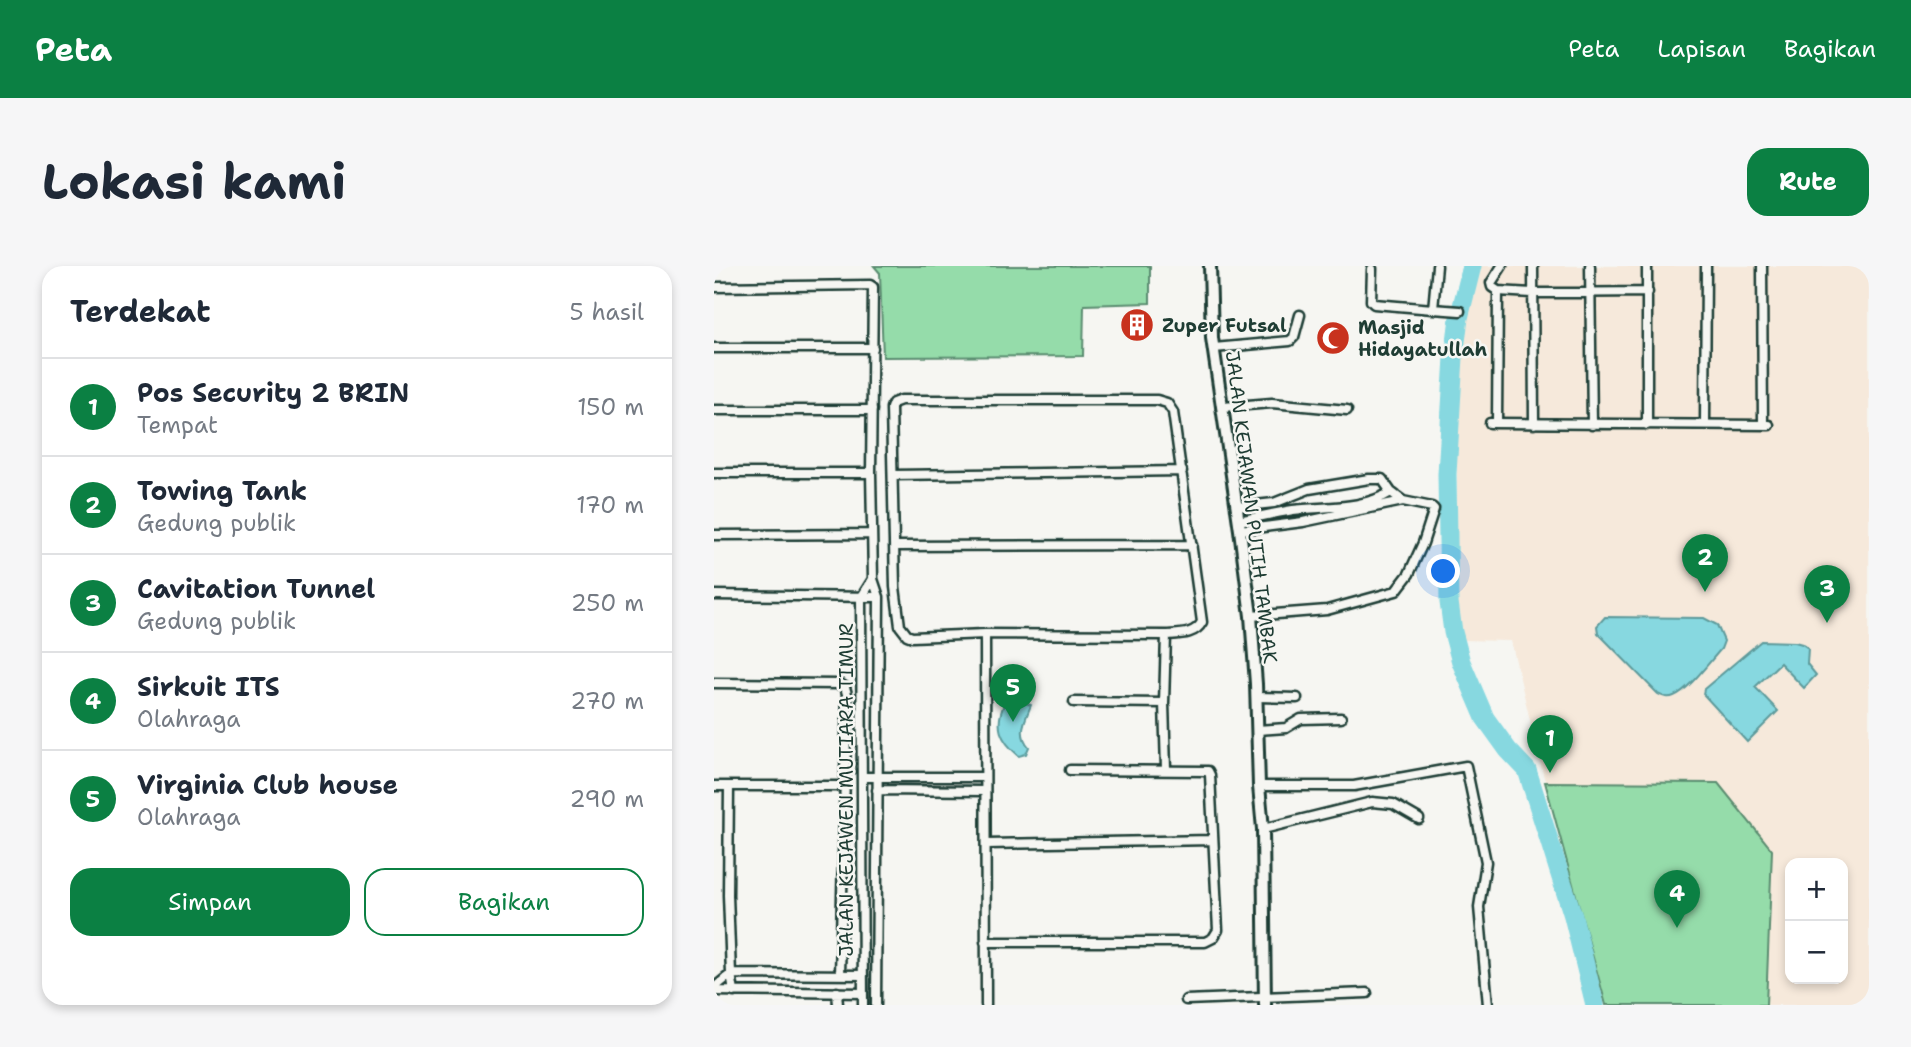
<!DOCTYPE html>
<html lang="id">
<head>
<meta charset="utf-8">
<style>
  body { margin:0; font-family:"Shantell Sans",sans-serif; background:#f6f6f7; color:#1f2937 }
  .controls { position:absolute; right:21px; bottom:21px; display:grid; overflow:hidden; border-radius:14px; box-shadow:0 4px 10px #0003 }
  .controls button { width:63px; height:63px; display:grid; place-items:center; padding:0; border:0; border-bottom:2px solid #e0e1e3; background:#fff; color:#1f2937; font:35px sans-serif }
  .you { position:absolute; left:730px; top:306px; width:24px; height:24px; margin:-18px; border:5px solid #fff; border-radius:50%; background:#1a73e8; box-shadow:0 0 0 10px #1a73e833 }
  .badge { display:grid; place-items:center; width:46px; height:46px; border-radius:50%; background:#0b8043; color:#fff; font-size:23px; font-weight:700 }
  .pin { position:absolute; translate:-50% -58px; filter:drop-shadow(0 2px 4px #0008) }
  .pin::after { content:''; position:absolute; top:37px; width:24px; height:21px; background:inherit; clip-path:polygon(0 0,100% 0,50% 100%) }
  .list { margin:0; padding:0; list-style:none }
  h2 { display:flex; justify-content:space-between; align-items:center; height:91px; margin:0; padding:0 28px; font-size:30px }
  h2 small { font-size:23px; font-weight:400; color:#747a83 }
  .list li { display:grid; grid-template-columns:46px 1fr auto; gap:21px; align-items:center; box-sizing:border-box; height:98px; padding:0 28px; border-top:2px solid #e0e1e3 }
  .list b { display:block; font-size:26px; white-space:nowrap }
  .list p { margin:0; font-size:23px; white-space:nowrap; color:#747a83 }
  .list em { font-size:23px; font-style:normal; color:#747a83 }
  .actions { display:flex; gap:14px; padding:21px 28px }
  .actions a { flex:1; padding:16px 0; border:2px solid #0b8043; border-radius:21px; text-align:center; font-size:24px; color:#0b8043 }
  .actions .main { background:#0b8043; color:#fff }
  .map { position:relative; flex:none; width:1155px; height:739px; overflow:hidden; border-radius:21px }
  header { display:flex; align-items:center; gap:42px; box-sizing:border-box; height:98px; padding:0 35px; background:#0b8043; color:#fff }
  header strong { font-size:33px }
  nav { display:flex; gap:38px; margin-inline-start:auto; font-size:24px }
  .intro { display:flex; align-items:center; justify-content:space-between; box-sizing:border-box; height:168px; padding:0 42px }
  h1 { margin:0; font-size:49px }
  .button { padding:18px 32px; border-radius:21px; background:#0b8043; color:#fff; font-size:24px; font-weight:700 }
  main { display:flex; gap:42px; padding:0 42px }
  aside { flex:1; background:#fff; border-radius:21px; box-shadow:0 4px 10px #0003 }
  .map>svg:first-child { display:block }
  .built { fill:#f6e9db; fill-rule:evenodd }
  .green { fill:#95dcaa; stroke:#5a8c6f; stroke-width:2 }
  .water { fill:#87d8e0; stroke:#5d9a9b; stroke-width:2 }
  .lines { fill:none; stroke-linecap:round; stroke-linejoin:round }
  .river { stroke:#87d8e0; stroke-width:19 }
  .street-casing { stroke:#1f3d34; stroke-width:13 }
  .secondary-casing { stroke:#1f3d34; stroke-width:16 }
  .street { stroke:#f6f6f2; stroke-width:8 }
  .secondary { stroke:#f6f6f2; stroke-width:10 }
  .labels { text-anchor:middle; stroke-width:5; stroke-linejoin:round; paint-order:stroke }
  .poi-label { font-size:19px; font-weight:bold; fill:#1f3d34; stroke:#f6f6f2; text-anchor:start }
  .street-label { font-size:19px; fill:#1f3d34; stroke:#f6f6f2 }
</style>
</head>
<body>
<header>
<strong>Peta</strong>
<nav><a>Peta</a><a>Lapisan</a><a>Bagikan</a></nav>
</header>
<div class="intro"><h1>Lokasi kami</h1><a class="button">Rute</a></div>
<main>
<aside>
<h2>Terdekat<small>5 hasil</small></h2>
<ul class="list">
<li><span class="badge">1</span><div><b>Pos Security 2 BRIN</b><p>Tempat</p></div><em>150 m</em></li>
<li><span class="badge">2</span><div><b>Towing Tank</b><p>Gedung publik</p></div><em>170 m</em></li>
<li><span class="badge">3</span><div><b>Cavitation Tunnel</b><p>Gedung publik</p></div><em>250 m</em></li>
<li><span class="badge">4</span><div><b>Sirkuit ITS</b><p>Olahraga</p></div><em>270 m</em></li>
<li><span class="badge">5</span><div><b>Virginia Club house</b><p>Olahraga</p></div><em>290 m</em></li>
</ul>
<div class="actions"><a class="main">Simpan</a><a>Bagikan</a></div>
</aside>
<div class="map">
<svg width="1155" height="739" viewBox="0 0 1155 739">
  <rect width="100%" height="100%" fill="#f6f6f2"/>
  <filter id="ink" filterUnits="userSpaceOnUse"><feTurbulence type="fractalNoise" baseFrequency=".0143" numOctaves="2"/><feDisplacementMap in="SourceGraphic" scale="14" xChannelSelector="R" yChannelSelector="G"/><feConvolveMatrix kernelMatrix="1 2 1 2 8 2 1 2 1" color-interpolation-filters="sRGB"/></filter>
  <g filter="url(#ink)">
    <path class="built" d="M763 0H1155V739H892L827 500 797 375 743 374V187L750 57ZM1076 597H1129V713H1076Z"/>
    <path class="green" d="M160 0H436V37L370 39 369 90 169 91 166 7Z
      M831 516 1004 517 1058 584 1052 739H892Z"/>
    <path class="water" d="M891 351 990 352 1003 359 1010 375 1007 383C996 395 974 425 960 430 954 433 949 431 944 428L884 367 883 360Z
      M1047 375 1081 376 1088 378 1094 382 1093 398 1102 409 1090 422 1066 397 1041 421 1064 445 1033 476 989 428 990 423Z
      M300 433 317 439C311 455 303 467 315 481L312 488 305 490C286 474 280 460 291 436Z"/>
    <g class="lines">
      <path class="river" d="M758 0 745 52 740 91 733 208 735 336 739 366 747 396 771 452 794 484 813 504 859 650 881 739"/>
      <g class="street-casing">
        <path id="street" d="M723 0 719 43 746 45
          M819 0 820 158
          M876 0 878 159
          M1048 0 1049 158
          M658 3 657 35 660 38 719 43
          M0 21 156 19 159 21 157 207 159 313 165 331 162 739
          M784 25 818 27 934 26
          M784 25 778 21 777 17 788 0
          M0 82H159
          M500 82 576 75 580 71 586 49
          M187 134H443L453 137 459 146 488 356C481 369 466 368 452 369L271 368 198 371 193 369 186 360 181 321 177 142 179 137Z
          M509 141 558 137 633 144
          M0 144H158
          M776 157 1055 159
          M783 157 784 25
          M991 158 992 0
          M933 159V0
          M0 207H157
          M179 209 468 205
          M522 241 560 237 595 223 655 213H668L677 226 689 235 718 241 720 243 709 277 695 308 682 325 613 344 537 350
          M525 255C543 251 561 247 579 244 611 240 648 244 677 226
          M526 264 589 256 689 235
          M0 269 158 268
          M180 280 478 279
          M0 329 165 331
          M271 368 272 739
          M452 369 450 437 452 503
          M0 417 126 418 131 421 133 428 126 709
          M543 431 583 432
          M360 436 450 437
          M543 464 572 462 587 453 627 452
          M150 511H271
          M0 520H131
          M15 520 14 629 17 708 20 726
          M545 520H640L752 500 772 596 765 641 774 739
          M163 524 271 525
          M549 563 658 536 679 538 705 553
          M273 578 499 574
          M271 676H491L499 672 504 664 496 509 494 505 356 504
          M0 722 17 708 149 709
          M0 725 149 727
          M123 726 124 739
          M472 734 653 727
          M149 739 147 332 159 313"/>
      </g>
      <g class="secondary-casing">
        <path id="secondary" d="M496 0 498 72 526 264 537 350 542 418 545 520 549 563 551 739"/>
      </g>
      <use href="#street" class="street"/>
      <use href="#secondary" class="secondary"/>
    </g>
  </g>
  <defs>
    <g id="building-disc" transform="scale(1.75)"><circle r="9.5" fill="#c8321e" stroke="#f6f6f2"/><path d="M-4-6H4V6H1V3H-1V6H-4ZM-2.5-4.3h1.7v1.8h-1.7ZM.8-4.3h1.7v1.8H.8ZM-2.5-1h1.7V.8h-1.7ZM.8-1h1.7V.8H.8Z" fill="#fff"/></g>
    <g id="mosque-disc" transform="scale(1.75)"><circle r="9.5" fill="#c8321e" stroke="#f6f6f2"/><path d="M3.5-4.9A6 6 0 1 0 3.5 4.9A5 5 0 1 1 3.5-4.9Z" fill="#fff"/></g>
  </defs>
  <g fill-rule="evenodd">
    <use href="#building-disc" x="423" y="59"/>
    <use href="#mosque-disc" x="619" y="72"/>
  </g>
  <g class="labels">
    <g class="poi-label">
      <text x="448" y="66">Zuper Futsal</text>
      <text x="644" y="68">Masjid<tspan x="644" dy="22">Hidayatullah</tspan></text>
    </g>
    <g class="street-label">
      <text transform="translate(538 241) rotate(83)" y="7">JALAN KEJAWAN PUTIH TAMBAK</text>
      <text transform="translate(132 524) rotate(-90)" y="7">JALAN KEJAWEN MUTIARA TIMUR</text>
    </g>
  </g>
</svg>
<div class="controls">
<button>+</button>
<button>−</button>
</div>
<div class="you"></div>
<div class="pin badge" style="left:836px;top:507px">1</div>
<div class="pin badge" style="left:991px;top:326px">2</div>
<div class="pin badge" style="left:1113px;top:357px">3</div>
<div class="pin badge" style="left:963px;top:662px">4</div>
<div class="pin badge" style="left:299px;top:456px">5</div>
</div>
</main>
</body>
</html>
